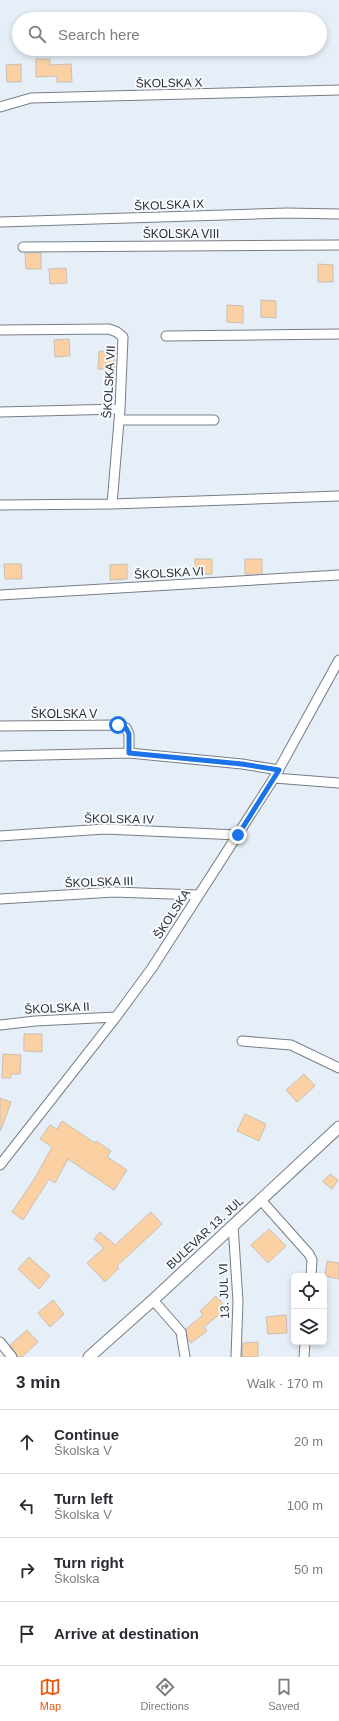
<!DOCTYPE html>
<html lang="en">
<head>
<meta charset="utf-8">
<style>
  body { margin:0; font-family:Helvetica,sans-serif; background:#f2f2f3; color:#2b2b33 }
  .controls { position:absolute; right:12px; bottom:12px; display:grid; overflow:hidden; border-radius:6px; box-shadow:0 2px 6px #0003 }
  .controls button { width:36px; height:36px; display:grid; place-items:center; padding:0; border:0; border-bottom:1px solid #e1e1e2; background:#fff; color:#2b2b33; font:20px sans-serif }
  .stop { position:absolute; width:12px; height:12px; margin:-9px; border:3px solid #1a73e8; border-radius:50%; background:#fff }
  .stop.end { background:#1a73e8; border-color:#fff; box-shadow:0 1px 4px #0008 }
  .list { margin:0; padding:0; list-style:none }
  h2 { display:flex; justify-content:space-between; align-items:center; height:52px; margin:0; padding:0 16px; font-size:17px }
  h2 small { font-size:13px; font-weight:400; color:#7c7c81 }
  .list li { display:grid; grid-template-columns:26px 1fr auto; gap:12px; align-items:center; box-sizing:border-box; height:64px; padding:0 16px; border-top:1px solid #e1e1e2 }
  .list b { display:block; font-size:15px; white-space:nowrap }
  .list p { margin:0; font-size:13px; white-space:nowrap; color:#7c7c81 }
  .list em { font-size:13px; font-style:normal; color:#7c7c81 }
  .icon { flex:none; width:22px; height:22px; fill:none; stroke:currentColor; stroke-width:2; stroke-linecap:round; stroke-linejoin:round }
  .map { position:relative; flex:none; width:339px; height:1357px; overflow:hidden }
  .search { position:absolute; background:#fff; box-shadow:0 2px 6px #0003; left:12px; right:12px; top:12px; height:44px; display:flex; align-items:center; gap:10px; box-sizing:border-box; padding:0 14px; border-radius:22px; color:#7c7c81; font-size:15px }
  .sheet { height:308px; background:#fff }
  nav { display:flex; justify-content:space-around; align-items:center; box-sizing:border-box; height:56px; border-top:1px solid #e1e1e2; background:#fff; font-size:11px; color:#7c7c81 }
  nav a { display:grid; justify-items:center; gap:2px }
  nav .on { color:#ea580c }
  .map>svg:first-child { display:block }
  .building { fill:#fbd0a3; stroke:#c8bfb6 }
  .lines { fill:none; stroke-linecap:round; stroke-linejoin:round }
  .minor-casing { stroke:#777e87; stroke-width:11 }
  .tertiary-casing { stroke:#777e87; stroke-width:13 }
  .minor { stroke:#fff; stroke-width:9 }
  .tertiary { stroke:#fff; stroke-width:11 }
  .route { stroke:#1a73e8; stroke-width:5 }
  .labels { text-anchor:middle; stroke-width:4; stroke-linejoin:round; paint-order:stroke }
  .street-label { font-size:12px; fill:#2b2e32; stroke:#f7fbff }
</style>
</head>
<body>
<div class="map">
<svg width="339" height="1357" viewBox="0 0 339 1357">
  <rect width="100%" height="100%" fill="#e6eef8"/>
  <path class="building" d="M36 59H50V65L71 64 72 82H57V76L36 77Z
    M21 64V82H7L6 65Z
    M25 253H41V269H26Z
    M318 264 333 265V282H318Z
    M66 268 67 283 50 284 49 269Z
    M261 300 276 301V318L261 317Z
    M227 305 243 306V323L227 322Z
    M69 339 70 356 55 357 54 340Z
    M99 351 115 352 114 369H98Z
    M195 559H212V574L195 575Z
    M245 559H262V574H245Z
    M4 564H21L22 579H5Z
    M127 564V579L110 580V565Z
    M24 1034H42V1052L24 1051Z
    M3 1054 21 1055 20 1074H11V1078H2Z
    M304 1074 315 1086 297 1102 286 1090Z
    M0 1098 11 1102 1 1130H0Z
    M245 1114 266 1124 259 1141 237 1131Z
    M62 1121 95 1143 96 1141 111 1151 107 1157 127 1170 114 1190 68 1159 55 1183 49 1179 23 1220 12 1212 35 1178 52 1147 40 1139 50 1125 57 1129Z
    M330 1174 338 1180 332 1189 323 1182Z
    M151 1212 162 1224 117 1266 119 1268 105 1282 87 1263 104 1248 94 1239 100 1232 115 1245Z
    M269 1229 286 1246 268 1263 251 1245Z
    M29 1257 50 1276 39 1289 18 1269Z
    M327 1261 339 1263V1279L325 1276Z
    M216 1296 227 1308 204 1327 207 1331 191 1343 188 1339 186 1329 203 1315 200 1311Z
    M53 1300 64 1314 50 1327 38 1313Z
    M286 1315 287 1333 268 1334 266 1317Z
    M27 1330 38 1342 22 1357H18L10 1345Z
    M258 1342V1357H242L243 1343Z"/>
  <g class="lines">
    <g class="minor-casing">
      <path id="minor" d="M0 107 31 98 339 90
        M0 222 287 213 339 214
        M23 247 339 245
        M0 330 109 329 117 332 123 337 120 409 112 504
        M166 336 339 334
        M0 412 120 409
        M119 420H214
        M0 505 112 504 339 496
        M0 595 339 575
        M0 726 118 725 126 728 129 734V753L242 764 279 770
        M0 756 129 753
        M274 778 339 783
        M0 836 105 829 238 835
        M0 899 114 892 198 895
        M0 1025 35 1021 116 1017
        M242 1041 291 1045 339 1068
        M0 1165 116 1017 152 968 274 778 339 660
        M260 1199 309 1254 312 1260 311 1276
        M233 1225 238 1301 236 1357
        M153 1300 181 1332 185 1357
        M0 1342 12 1357
        M304 1357 305 1342"/>
    </g>
    <g class="tertiary-casing">
      <path id="tertiary" d="M89 1357 153 1300 339 1127"/>
    </g>
    <use href="#minor" class="minor"/>
    <use href="#tertiary" class="tertiary"/>
  </g>
  <g class="lines">
    <path class="route" d="M118 725 126 728 129 734V753L242 764 279 770 238 835"/>
  </g>
  <g class="labels">
    <g class="street-label">
      <text transform="translate(169 83) rotate(-1)" y="4">ŠKOLSKA X</text>
      <text transform="translate(169 205) rotate(-2)" y="4">ŠKOLSKA IX</text>
      <text x="181" y="238">ŠKOLSKA VIII</text>
      <text transform="translate(109 382) rotate(-87)" y="4">ŠKOLSKA VII</text>
      <text transform="translate(169 573) rotate(-3)" y="4">ŠKOLSKA VI</text>
      <text x="64" y="718">ŠKOLSKA V</text>
      <text transform="translate(119 819) rotate(1)" y="4">ŠKOLSKA IV</text>
      <text transform="translate(99 882) rotate(-2)" y="4">ŠKOLSKA III</text>
      <text transform="translate(172 914) rotate(-57)" y="4">ŠKOLSKA</text>
      <text transform="translate(57 1008) rotate(-3)" y="4">ŠKOLSKA II</text>
      <text transform="translate(205 1233) rotate(-43)" y="4">BULEVAR 13. JUL</text>
      <text transform="translate(224 1291) rotate(-92)" y="4">13. JUL VI</text>
    </g>
  </g>
</svg>
<div class="controls">
<button><svg class="icon" aria-label="locate" viewBox="0 0 24 24"><circle cx="12" cy="12" r="6"/><path d="M12 2v4M12 18v4M2 12h4M18 12h4"/></svg></button>
<button><svg class="icon" aria-label="layers" viewBox="0 0 24 24"><path d="M12 4l9 5-9 5-9-5zM3 14l9 5 9-5"/></svg></button>
</div>
<div class="stop" style="left:118px;top:725px"></div>
<div class="stop end" style="left:238px;top:835px"></div>
<div class="search"><svg class="icon" aria-label="search" viewBox="0 0 24 24"><circle cx="10" cy="10" r="6"/><path d="M15 15l6 6"/></svg>Search here</div>
</div>
<section class="sheet">
<h2>3 min<small>Walk · 170 m</small></h2>
<ul class="list">
<li><svg class="icon" aria-label="ahead" viewBox="0 0 24 24"><path d="M12 20V5M6 11l6-6 6 6"/></svg><div><b>Continue</b><p>Školska V</p></div><em>20 m</em></li>
<li><svg class="icon" aria-label="left" viewBox="0 0 24 24"><path d="M17 20v-9H6M10 6l-5 5 5 5"/></svg><div><b>Turn left</b><p>Školska V</p></div><em>100 m</em></li>
<li><svg class="icon" aria-label="right" viewBox="0 0 24 24"><path d="M7 20v-9h11M14 6l5 5-5 5"/></svg><div><b>Turn right</b><p>Školska</p></div><em>50 m</em></li>
<li><svg class="icon" aria-label="arrive" viewBox="0 0 24 24"><path d="M6 21V4h12l-3 4 3 4H6"/></svg><div><b>Arrive at destination</b></div></li>
</ul>
</section>
<nav>
<a class="on"><svg class="icon" aria-label="map" viewBox="0 0 24 24"><path d="M3 6l6-2 6 2 6-2v14l-6 2-6-2-6 2zM9 4v14M15 6v14"/></svg>Map</a>
<a><svg class="icon" aria-label="directions" viewBox="0 0 24 24"><path d="M12 3l9 9-9 9-9-9zM9 14v-3h6M13 9l2 2-2 2"/></svg>Directions</a>
<a><svg class="icon" aria-label="saved" viewBox="0 0 24 24"><path d="M7 4h10v16l-5-4-5 4z"/></svg>Saved</a>
</nav>
</body>
</html>
